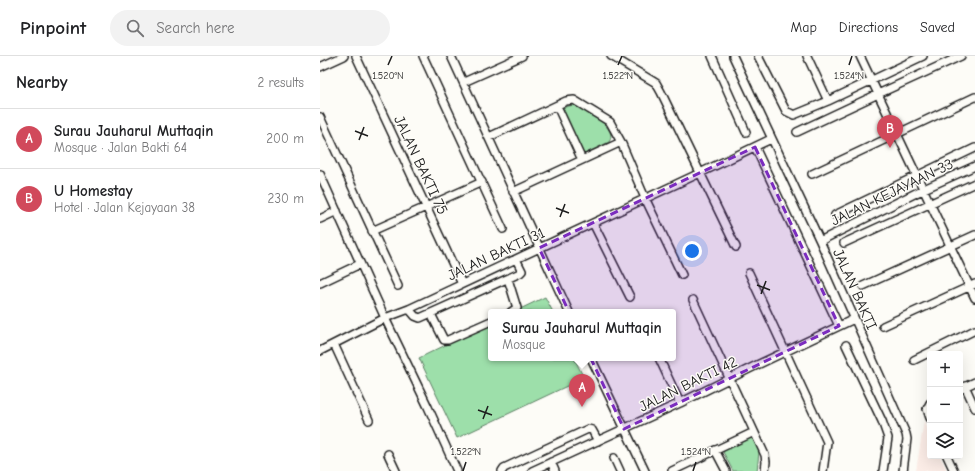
<!DOCTYPE html>
<html lang="en">
<head>
<meta charset="utf-8">
<style>
  body { margin:0; font-family:"Comic Neue",sans-serif; background:#f2f2f2; color:#202124 }
  .controls { position:absolute; right:12px; bottom:12px; display:grid; overflow:hidden; border-radius:4px; box-shadow:0 4px 16px #0002 }
  .controls button { width:36px; height:36px; display:grid; place-items:center; padding:0; border:0; border-bottom:1px solid #e0e0e0; background:#fff; color:#202124; font:20px sans-serif }
  .you { position:absolute; left:372px; top:195px; width:14px; height:14px; margin:-10px; border:3px solid #fff; border-radius:50%; background:#1a73e8; box-shadow:0 0 0 6px #1a73e833 }
  .badge { display:grid; place-items:center; width:26px; height:26px; border-radius:50%; background:#d1495b; color:#fff; font-size:13px; font-weight:700 }
  .pin { position:absolute; translate:-50% -33px; filter:drop-shadow(0 1px 2px #0008) }
  .pin::after { content:''; position:absolute; top:21px; width:14px; height:12px; background:inherit; clip-path:polygon(0 0,100% 0,50% 100%) }
  .popup { position:absolute; left:168px; top:253px; width:188px; height:52px; box-sizing:border-box; display:grid; place-content:center; border-radius:4px; background:#fff; filter:drop-shadow(0 1px 3px #0005); font-size:13px; white-space:nowrap; color:#757577 }
  .popup b { font-size:15px; color:#202124 }
  .popup::after { content:''; position:absolute; left:50%; top:100%; margin-left:-8px; border:8px solid transparent; border-top-color:#fff }
  .list { margin:0; padding:0; list-style:none }
  h2 { display:flex; justify-content:space-between; align-items:center; height:52px; margin:0; padding:0 16px; font-size:17px }
  h2 small { font-size:13px; font-weight:400; color:#757577 }
  .list li { display:grid; grid-template-columns:26px 1fr auto; gap:12px; align-items:center; box-sizing:border-box; height:60px; padding:0 16px; border-top:1px solid #e0e0e0 }
  .list b { display:block; font-size:15px; white-space:nowrap }
  .list p { margin:0; font-size:13px; white-space:nowrap; color:#757577 }
  .list em { font-size:13px; font-style:normal; color:#757577 }
  .icon { flex:none; width:22px; height:22px; fill:none; stroke:currentColor; stroke-width:2; stroke-linecap:round; stroke-linejoin:round }
  .map { position:relative; flex:none; width:655px; height:415px; overflow:hidden }
  header { display:flex; align-items:center; gap:24px; box-sizing:border-box; height:56px; padding:0 20px; background:#fff; border-bottom:1px solid #e0e0e0 }
  header strong { font-size:19px }
  nav { display:flex; gap:22px; margin-inline-start:auto; font-size:14px }
  .search { width:280px; height:36px; background:#f2f2f2; display:flex; align-items:center; gap:10px; box-sizing:border-box; padding:0 14px; border-radius:22px; color:#757577; font-size:15px }
  main { display:flex }
  aside { flex:1; background:#fff }
  .map>svg:first-child { display:block }
  .built { fill:#fcede7 }
  .green { fill:#9ddfaa; stroke:#5c7e63 }
  .lines { fill:none; stroke-linecap:round; stroke-linejoin:round }
  .minor-casing { stroke:#1c1c1c; stroke-width:10 }
  .minor { stroke:#fdfcf7; stroke-width:7 }
  .marked { fill:#7b2cbf; fill-opacity:0.2; stroke:#7b2cbf; stroke-width:3; stroke-dasharray:8 5; stroke-linejoin:round }
  .ticks { fill:none; stroke:#1c1c1c; stroke-width:1.5 }
  .labels { text-anchor:middle; stroke-width:3; stroke-linejoin:round; paint-order:stroke }
  .street-label { font-size:15px; fill:#1c1c1c; stroke:#fdfcf7 }
  .ticks-label { font-size:10px; text-anchor:middle; fill:#1c1c1c; stroke:#fdfcf7; stroke-width:3; stroke-linejoin:round; paint-order:stroke }
</style>
</head>
<body>
<header>
<strong>Pinpoint</strong>
<div class="search"><svg class="icon" aria-label="search" viewBox="0 0 24 24"><circle cx="10" cy="10" r="6"/><path d="M15 15l6 6"/></svg>Search here</div>
<nav><a>Map</a><a>Directions</a><a>Saved</a></nav>
</header>
<main>
<aside>
<h2>Nearby<small>2 results</small></h2>
<ul class="list">
<li><span class="badge">A</span><div><b>Surau Jauharul Muttaqin</b><p>Mosque · Jalan Bakti 64</p></div><em>200 m</em></li>
<li><span class="badge">B</span><div><b>U Homestay</b><p>Hotel · Jalan Kejayaan 38</p></div><em>230 m</em></li>
</ul>
</aside>
<div class="map">
<svg width="655" height="415" viewBox="0 0 655 415">
  <rect width="100%" height="100%" fill="#fdfcf7"/>
  <filter id="ink" filterUnits="userSpaceOnUse"><feTurbulence type="fractalNoise" baseFrequency=".025" numOctaves="2"/><feDisplacementMap in="SourceGraphic" scale="8" xChannelSelector="R" yChannelSelector="G"/><feConvolveMatrix kernelMatrix="1 2 1 2 8 2 1 2 1" color-interpolation-filters="sRGB"/></filter>
  <g filter="url(#ink)">
    <path class="built" d="M604 365 610 378V400H620L627 415H596Z"/>
    <path class="green" d="M253 49 258 50C267 56 299 72 289 86L262 99 241 52Z
      M225 241 233 256H194Z
      M171 267V302H254L264 322 137 382 99 302Z
      M433 379 439 396 437 415H413L402 394Z"/>
    <g class="lines">
      <g class="minor-casing">
        <path id="minor" d="M36 0 142 228
          M103 0 183 173
          M131 0 249 256
          M291 0 336 27 341 36 416 191
          M392 0 426 76
          M413 0 500 185 586 378 587 383 583 415
          M438 0 466 55 474 59 508 45 603 0
          M487 0 508 45
          M540 0 655 242
          M0 11 24 0
          M144 26 202 0
          M237 50 262 104
          M0 61 78 230
          M477 76 558 38 641 0
          M169 81 246 45 254 44 290 66 301 86 325 142 362 219
          M435 91 519 270
          M0 118 65 262 108 351 137 415
          M492 118 655 41
          M193 136 301 86
          M515 159 655 92
          M0 163 17 155
          M273 167 310 241
          M52 175 162 126
          M500 185 604 133 655 110
          M524 187 655 127
          M429 217 507 386 503 415
          M188 223 197 252 191 256
          M0 227 40 208
          M543 230 655 179
          M373 244 445 399 446 406 445 415
          M89 253 95 260 100 262 200 217 202 215 196 203
          M111 258 124 284H128L171 265
          M563 270 655 228
          M14 288 49 364
          M526 289 562 365 568 382 563 415
          M0 295 65 262 89 253 380 117 451 83
          M271 302 325 415
          M339 302 360 347
          M594 304 655 274
          M645 330 655 352
          M640 333 655 326
          M610 347 607 353 610 362
          M395 394 406 415
          M68 398 76 415
          M627 400 634 415
          M294 402 300 415
          M231 406 235 415
          M182 415 184 412 268 373 272 374 278 385
          M212 415 360 347 437 309 534 263
          M352 415 434 376"/>
      </g>
      <use href="#minor" class="minor"/>
    </g>
  </g>
  <path class="marked" d="M435 91 519 270 304 373 219 192Z"/>
  <path class="ticks" d="M68 9 72 0M298 9 302 0M529 9 532 0M35 75 48 80M39 84 44 71M236 152 249 157M240 161 245 148M437 229 450 234M441 238 446 225M158 354 172 359M163 363 168 350M143 415 146 406M373 415 376 406"/>
  <g class="labels">
    <g class="street-label">
      <text transform="translate(101 109) rotate(65)" y="5">JALAN BAKTI 75</text>
      <text transform="translate(572 136) rotate(-26)" y="5">JALAN KEJAYAAN 33</text>
      <text transform="translate(176 198) rotate(-25)" y="5">JALAN BAKTI 31</text>
      <text transform="translate(535 233) rotate(66)" y="5">JALAN BAKTI</text>
      <text transform="translate(368 328) rotate(-26)" y="5">JALAN BAKTI 42</text>
    </g>
  </g>
  <g class="ticks-label">
    <text x="68" y="23">1.520°N</text>
    <text x="298" y="23">1.522°N</text>
    <text x="529" y="23">1.524°N</text>
    <text x="146" y="399">1.522°N</text>
    <text x="376" y="399">1.524°N</text>
  </g>
</svg>
<div class="controls">
<button>+</button>
<button>−</button>
<button><svg class="icon" aria-label="layers" viewBox="0 0 24 24"><path d="M12 4l9 5-9 5-9-5zM3 14l9 5 9-5"/></svg></button>
</div>
<div class="you"></div>
<div class="pin badge" style="left:262px;top:351px">A</div>
<div class="popup"><b>Surau Jauharul Muttaqin</b>Mosque</div>
<div class="pin badge" style="left:570px;top:92px">B</div>
</div>
</main>
</body>
</html>
